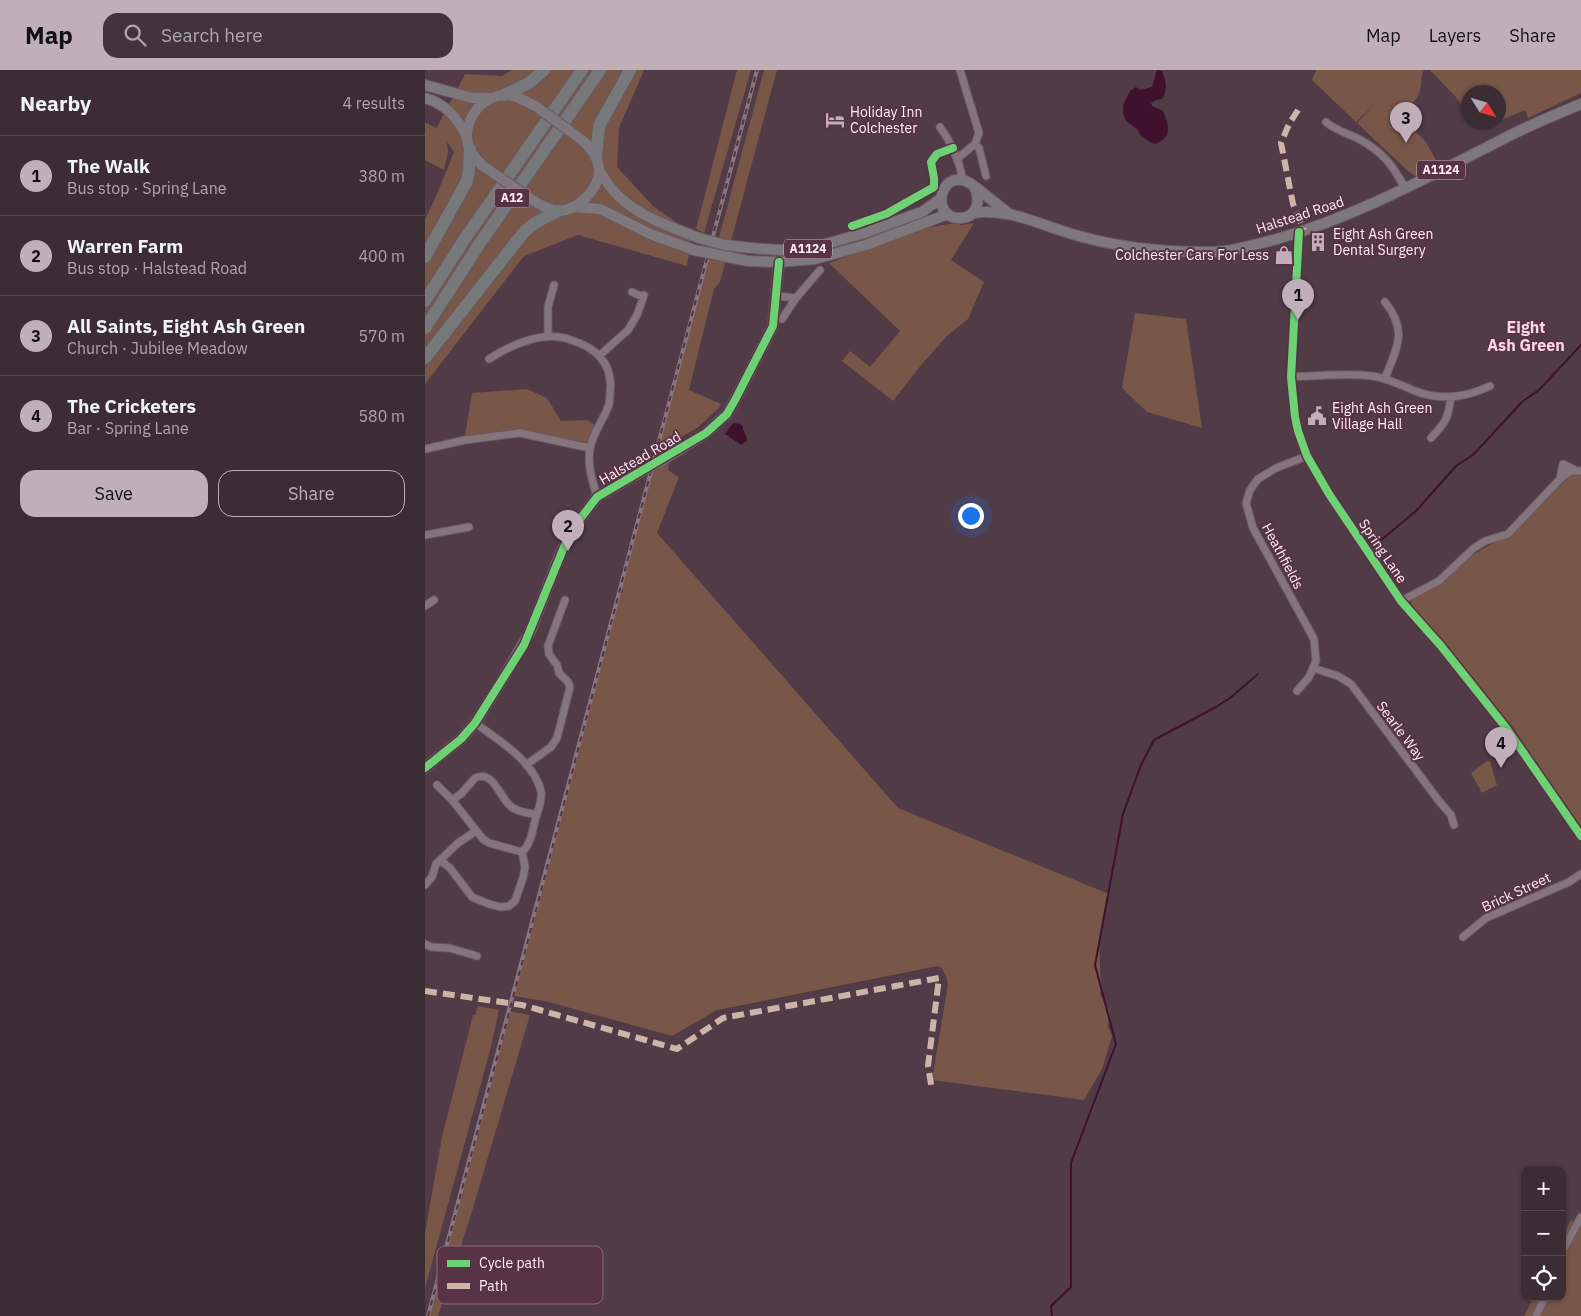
<!DOCTYPE html>
<html lang="en">
<head>
<meta charset="utf-8">
<style>
  body { margin:0; font-family:"IBM Plex Sans",sans-serif; background:#43343c; color:#f1f3f6 }
  .controls { position:absolute; right:15px; bottom:15px; display:grid; overflow:hidden; border-radius:10px; box-shadow:0 1px 4px #0004 }
  .controls button { width:45px; height:45px; display:grid; place-items:center; padding:0; border:0; border-bottom:1px solid #55484f; background:#3c2c34; color:#f1f3f6; font:25px sans-serif }
  .compass { position:absolute; left:1036px; top:15px; width:45px; height:45px; border-radius:50%; background:#3c2c34; box-shadow:0 1px 4px #0004; rotate:127deg }
  .you { position:absolute; left:545px; top:445px; width:18px; height:18px; margin:-12px; border:4px solid #fff; border-radius:50%; background:#1a73e8; box-shadow:0 0 0 8px #1a73e833 }
  .badge { display:grid; place-items:center; width:32px; height:32px; border-radius:50%; background:#c0afb8; color:#111; font-size:16px; font-weight:700 }
  .pin { position:absolute; translate:-50% -41px; filter:drop-shadow(0 1px 2px #0008) }
  .pin::after { content:''; position:absolute; top:26px; width:18px; height:15px; background:inherit; clip-path:polygon(0 0,100% 0,50% 100%) }
  .list { margin:0; padding:0; list-style:none }
  h2 { display:flex; justify-content:space-between; align-items:center; height:65px; margin:0; padding:0 20px; font-size:21px }
  h2 small { font-size:16px; font-weight:400; color:#aca7ac }
  .list li { display:grid; grid-template-columns:32px 1fr auto; gap:15px; align-items:center; box-sizing:border-box; height:80px; padding:0 20px; border-top:1px solid #55484f }
  .list b { display:block; font-size:19px; white-space:nowrap }
  .list p { margin:0; font-size:16px; white-space:nowrap; color:#aca7ac }
  .list em { font-size:16px; font-style:normal; color:#aca7ac }
  .actions { display:flex; gap:10px; padding:15px 20px }
  .actions a { flex:1; padding:11px 0; border:1px solid #c0afb8; border-radius:15px; text-align:center; font-size:18px; color:#c0afb8 }
  .actions .main { background:#c0afb8; color:#111 }
  .icon { flex:none; width:28px; height:28px; fill:none; stroke:currentColor; stroke-width:2; stroke-linecap:round; stroke-linejoin:round }
  .map { position:relative; flex:none; width:1156px; height:1246px; overflow:hidden }
  header { display:flex; align-items:center; gap:30px; box-sizing:border-box; height:70px; padding:0 25px; background:#c0afb8; color:#111 }
  header strong { font-size:24px }
  nav { display:flex; gap:28px; margin-inline-start:auto; font-size:18px }
  .search { width:350px; height:45px; background:#43343c; display:flex; align-items:center; gap:12px; box-sizing:border-box; padding:0 18px; border-radius:15px; color:#aca7ac; font-size:19px }
  main { display:flex }
  aside { flex:1; background:#3c2c34 }
  .map>svg:first-child { display:block }
  .green { fill:#785749 }
  .water { fill:#3f112d }
  .lines { fill:none; stroke-linecap:round; stroke-linejoin:round }
  .stream { stroke:#3f112d; stroke-width:2 }
  .street-casing { stroke:#695962; stroke-width:9 }
  .secondary-casing { stroke:#695962; stroke-width:12 }
  .primary-casing { stroke:#695962; stroke-width:12 }
  .highway-casing { stroke:#695962; stroke-width:14 }
  .street { stroke:#85747c; stroke-width:7 }
  .secondary { stroke:#85747c; stroke-width:10 }
  .primary { stroke:#7e787d; stroke-width:10 }
  .highway { stroke:#77787a; stroke-width:12 }
  .rail-casing { stroke:#86767d; stroke-width:4 }
  .rail { stroke:#583346; stroke-width:2; stroke-dasharray:5.5; stroke-linecap:butt }
  .secondary-bridge-casing { stroke:#695962; stroke-width:12; stroke-linecap:butt }
  .primary-bridge-casing { stroke:#695962; stroke-width:12; stroke-linecap:butt }
  .secondary-bridge { stroke:#85747c; stroke-width:10 }
  .primary-bridge { stroke:#7e787d; stroke-width:10 }
  .quiet { stroke:#ceb3a9; stroke-width:6; stroke-dasharray:12 6; stroke-linecap:butt }
  .cycleway-casing { stroke:#583346; stroke-width:11 }
  .cycleway { stroke:#6cd273; stroke-width:8 }
  .labels { text-anchor:middle; stroke-width:4; stroke-linejoin:round; paint-order:stroke }
  .shield { fill:#583346; stroke:#ccb6c0; stroke-width:1 }
  .shield-label { font-size:12px; font-weight:bold; fill:#fdeef5 }
  .poi-label { font-size:14px; fill:#fdeef5; stroke:#583346; text-anchor:start }
  .street-label { font-size:14px; fill:#fdeef5; stroke:#583346 }
  .quarter-label { font-size:16px; font-weight:bold; fill:#fdd7e9; stroke:#583346 }
  .key { fill:#583346; stroke:#8a6b7b; stroke-width:1 }
  .key-label { font-size:14px; fill:#fdeef5 }
</style>
</head>
<body>
<header>
<strong>Map</strong>
<div class="search"><svg class="icon" aria-label="search" viewBox="0 0 24 24"><circle cx="10" cy="10" r="6"/><path d="M15 15l6 6"/></svg>Search here</div>
<nav><a>Map</a><a>Layers</a><a>Share</a></nav>
</header>
<main>
<aside>
<h2>Nearby<small>4 results</small></h2>
<ul class="list">
<li><span class="badge">1</span><div><b>The Walk</b><p>Bus stop · Spring Lane</p></div><em>380 m</em></li>
<li><span class="badge">2</span><div><b>Warren Farm</b><p>Bus stop · Halstead Road</p></div><em>400 m</em></li>
<li><span class="badge">3</span><div><b>All Saints, Eight Ash Green</b><p>Church · Jubilee Meadow</p></div><em>570 m</em></li>
<li><span class="badge">4</span><div><b>The Cricketers</b><p>Bar · Spring Lane</p></div><em>580 m</em></li>
</ul>
<div class="actions"><a class="main">Save</a><a>Share</a></div>
</aside>
<div class="map">
<svg width="1156" height="1246" viewBox="0 0 1156 1246">
  <rect width="100%" height="100%" fill="#503b46"/>
  <path class="green" d="M87 0H219L194 58 192 97 228 136 267 163 262 196 153 165 99 186 0 314V149L9 131 29 82 22 72 23 82 19 100 0 90V52L13 59 12 57 40 4 77 6Z
    M312 0H326L279 163 271 159Z
    M339 0H352L295 212 289 219 264 320 296 334 294 338 272 358 233 380 283 190H288Z
    M891 0H999C996 6 997 9 996 16 993 33 985 36 969 38L963 33 1001 72 1013 94 990 106 983 101 932 53 950 34 931 52 887 10Z
    M1005 0H1156V23L1103 48 1100 40 1074 51V22H1044L1043 44 1030 26Z
    M530 153 537 155 549 153 526 190 559 212 543 249 522 266 497 294 468 331 417 291 425 281 445 297 475 261 404 193 505 157Z
    M710 243 761 249 777 358 722 342 697 318Z
    M102 319 122 328 136 351 162 350 170 355 164 373 99 361 40 366 47 323Z
    M244 392 243 400 254 407 232 463 473 738 684 824 674 874 676 918 675 924 684 940 683 957 687 966 677 999 659 1030 507 1010 523 914C521 907 520 899 513 896L292 940 247 966 120 931 88 926 179 587 195 523 197 524 198 520 196 519 209 473 227 402Z
    M1155 403 1156 404V759L1088 658 1048 608 986 535 987 529 1020 512 1038 491 1068 473 1085 467 1131 419 1144 407Z
    M1062 691 1065 692 1072 715 1057 723 1046 703Z
    M53 936 74 940 66 977 0 1218V1163L17 1067 48 945H50Z
    M83 941 105 945 45 1148 13 1246H2Z
    M1146 1150 1156 1157V1246H1099L1109 1227H1137V1167Z"/>
  <path class="water" d="M732 0 737 1C741 11 743 20 737 29L731 30 726 33 727 36 738 41C744 55 748 69 729 74L716 66 712 59 701 51 698 43V35L705 21 711 17 715 20 727 17Z
    M308 353 315 354 318 356V359L321 366 322 371 316 375 300 364Z"/>
  <g class="lines">
    <path class="stream" d="M951 478 955 471 991 441 1031 396 1048 385 1097 332 1114 320 1156 275
      M627 1246 626 1236 646 1217V1093L691 974 670 895 698 744 716 695 729 670 791 637 805 628 833 604"/>
    <g class="street-casing">
      <path id="street" d="M901 52C910 60 921 63 932 68 957 81 967 94 980 118
        M515 57C527 73 534 90 538 110
        M550 74 554 78 561 106
        M533 88 550 74 554 63 535 0
        M427 156 461 144 509 117V108L506 92 512 84 528 78
        M874 162 866 307 870 347 873 361 882 386 904 424 976 531 1016 576 1082 659 1156 766
        M207 222 218 227
        M352 226 371 228 395 200
        M960 232C983 260 972 278 960 308
        M357 249 371 228
        M123 266V237L129 215
        M174 286 203 260 212 245 219 225
        M64 289C87 274 119 260 146 270 172 278 188 294 185 322 185 327 185 333 183 337 178 351 167 364 165 379 162 396 168 412 172 427
        M866 307C892 306 920 303 947 306 962 308 976 315 990 321 1016 331 1040 328 1065 316
        M1006 368C1021 352 1023 349 1026 327
        M0 379 40 370 95 363 165 378
        M1135 409 1138 394 1150 400
        M0 465 44 457
        M976 531 1014 511 1049 478 1060 471 1083 464 1136 408 1146 401H1156
        M0 536 9 530
        M888 598 913 606 926 614 1014 731 1026 745 1029 755
        M872 621 884 607 891 591 889 569 828 458 821 433 825 420 833 409 851 398 882 386
        M101 695 126 677 132 668 145 617 143 612 134 603 132 595 124 584 123 576 140 530
        M12 715 27 730 58 769 64 773 97 782C106 774 107 762 110 751 112 742 118 730 116 721 108 690 73 670 50 653
        M27 730 36 724 50 708C70 699 75 731 88 738 94 742 104 743 112 745
        M15 790 25 798 47 827 64 834 76 837 84 836 90 831 98 808 100 797 97 782
        M0 815 7 807 11 794 33 773 51 761
        M1038 867 1061 848 1144 812 1156 804
        M0 874 6 877 24 878 52 886
        M1137 1182 1156 1147
        M1111 1246 1120 1227"/>
    </g>
    <g class="secondary-casing">
      <path id="secondary" d="M236 391 281 363 302 344 310 330 348 256 354 192
        M0 698 36 669 50 653 73 617 105 562 135 485 141 472 155 449 172 427 210 405"/>
    </g>
    <g class="primary-casing">
      <path id="primary" d="M0 15 47 28H67
        M0 28C21 34 33 48 42 67
        M58 96C53 91 47 85 44 78 36 54 54 26 80 25 92 25 102 32 112 37
        M174 100C178 106 182 113 187 119 208 145 244 156 274 168
        M549 116C556 129 553 147 536 148 502 150 516 91 549 116L583 143
        M112 133C119 136 126 141 134 141 153 140 175 119 174 99 173 87 165 77 157 70
        M147 137 175 139 225 164 269 180
        M548 143C585 137 619 157 654 166 693 177 737 182 778 182 803 183 828 175 852 169 936 145 1012 102 1090 63 1112 52 1134 43 1156 34
        M326 178 355 180 384 179 439 163 497 142 515 129
        M323 191 354 192 390 189 441 175 523 144"/>
    </g>
    <g class="highway-casing">
      <path id="highway" d="M79 25 104 13 119 0
        M171 87 174 56 205 0
        M0 187 42 111 44 100 45 79
        M0 231 39 170 157 0
        M0 258 55 173 175 0
        M0 288 99 162 110 153 133 141"/>
    </g>
    <use href="#street" class="street"/>
    <use href="#secondary" class="secondary"/>
    <use href="#primary" class="primary"/>
    <use href="#highway" class="highway"/>
    <g class="rail-casing">
      <path id="rail" d="M3 1246C115 831 221 415 332 0"/>
    </g>
    <use href="#rail" class="rail"/>
    <g class="secondary-bridge-casing">
      <path id="secondary-bridge" d="M210 405 236 391"/>
    </g>
    <g class="primary-bridge-casing">
      <path id="primary-bridge" d="M112 37 157 70
        M58 96 112 133
        M274 168 300 175 326 178
        M269 180 323 191"/>
    </g>
    <use href="#secondary-bridge" class="secondary-bridge"/>
    <use href="#primary-bridge" class="primary-bridge"/>
    <path class="quiet" d="M873 40 864 54 856 73 868 134 879 160
      M0 921 97 935 252 979 298 948 514 908 503 996 507 1020"/>
    <g class="cycleway-casing">
      <path id="cycleway" d="M427 156 461 144 509 117V108L506 92 512 84 528 78
        M874 162 866 307 870 347 873 361 882 386 904 424 976 531 1016 576 1082 659 1156 766
        M0 698 36 669 50 653 99 575 141 472 155 449 172 427 281 363 302 344 310 330 348 256 354 192"/>
    </g>
    <use href="#cycleway" class="cycleway"/>
  </g>
  <defs>
    <g id="hotel-bare" transform="scale(1.5)"><path d="M-6-4.5h1.5V1H6V5H4.5V3h-9V5H-6ZM-4 0a1.8 1.8 0 1 1 3.6 0ZM.5 0V-2.5h3Q6-2.5 6 0Z" fill="#c0afb8" stroke="#583346" stroke-width="2.5" paint-order="stroke"/></g>
    <g id="building-bare" transform="scale(1.5)"><path d="M-4-6H4V6H1V3H-1V6H-4ZM-2.5-4.3h1.7v1.8h-1.7ZM.8-4.3h1.7v1.8H.8ZM-2.5-1h1.7V.8h-1.7ZM.8-1h1.7V.8H.8Z" fill="#c0afb8" stroke="#583346" stroke-width="2.5" paint-order="stroke"/></g>
    <g id="shop-bare" transform="scale(1.5)"><path d="M-5-2.5h2.3a2.7 3.5 0 0 1 5.4 0H5L5.5 6h-11ZM-1.5-2.5h3a1.5 2.3 0 0 0-3 0Z" fill="#c0afb8" stroke="#583346" stroke-width="2.5" paint-order="stroke"/></g>
    <g id="civic-bare" transform="scale(1.5)"><path d="M-.6-6.5H3V-4.5H.6V-3L4-1V1h2V6H-6V1h2V-1L-.6-3ZM-1.2 2.5V6h2.4V2.5Z" fill="#c0afb8" stroke="#583346" stroke-width="2.5" paint-order="stroke"/></g>
  </defs>
  <g fill-rule="evenodd">
    <use href="#hotel-bare" x="410" y="50"/>
    <use href="#building-bare" x="893" y="172"/>
    <use href="#shop-bare" x="859" y="185"/>
    <use href="#civic-bare" x="892" y="346"/>
  </g>
  <g class="labels">
    <g class="shield">
      <rect x="992" y="90.5" width="48" height="19" rx="4"/>
      <rect x="69.5" y="118.5" width="35" height="19" rx="4"/>
      <rect x="359" y="169.5" width="48" height="19" rx="4"/>
    </g>
    <g class="shield-label">
      <text x="1016" y="104">A1124</text>
      <text x="87" y="132">A12</text>
      <text x="383" y="183">A1124</text>
    </g>
    <g class="poi-label">
      <text x="425" y="47">Holiday Inn<tspan x="425" dy="16">Colchester</tspan></text>
      <text x="908" y="169">Eight Ash Green<tspan x="908" dy="16">Dental Surgery</tspan></text>
      <text x="844" y="190" text-anchor="end">Colchester Cars For Less</text>
      <text x="907" y="343">Eight Ash Green<tspan x="907" dy="16">Village Hall</tspan></text>
    </g>
    <g class="street-label">
      <text transform="translate(875 145) rotate(-18)" y="5">Halstead Road</text>
      <text transform="translate(215 388) rotate(-30)" y="5">Halstead Road</text>
      <text transform="translate(958 481) rotate(56)" y="5">Spring Lane</text>
      <text transform="translate(858 486) rotate(62)" y="5">Heathfields</text>
      <text transform="translate(976 661) rotate(53)" y="5">Searle Way</text>
      <text transform="translate(1091 822) rotate(-25)" y="5">Brick Street</text>
    </g>
    <g class="quarter-label">
      <text x="1101" y="263">Eight<tspan x="1101" dy="18">Ash Green</tspan></text>
    </g>
  </g>
  <rect x="12" y="1176" width="166" height="58" rx="8" class="key"/>
  <rect x="22" y="1190" width="23" height="7" fill="#6cd273"/>
  <rect x="22" y="1213" width="23" height="6" fill="#ceb3a9"/>
  <g class="key-label">
    <text x="54" y="1198">Cycle path</text>
    <text x="54" y="1221">Path</text>
  </g>
</svg>
<div class="controls">
<button>+</button>
<button>−</button>
<button><svg class="icon" aria-label="locate" viewBox="0 0 24 24"><circle cx="12" cy="12" r="6"/><path d="M12 2v4M12 18v4M2 12h4M18 12h4"/></svg></button>
</div>
<svg class="compass" viewBox="-18 -18 36 36"><path d="M0-13l5 13h-10z" fill="#e53935"/><path d="M0 13l5-13h-10z" fill="#aca7ac"/></svg>
<div class="you"></div>
<div class="pin badge" style="left:873px;top:250px">1</div>
<div class="pin badge" style="left:143px;top:481px">2</div>
<div class="pin badge" style="left:981px;top:73px">3</div>
<div class="pin badge" style="left:1076px;top:698px">4</div>
</div>
</main>
</body>
</html>
